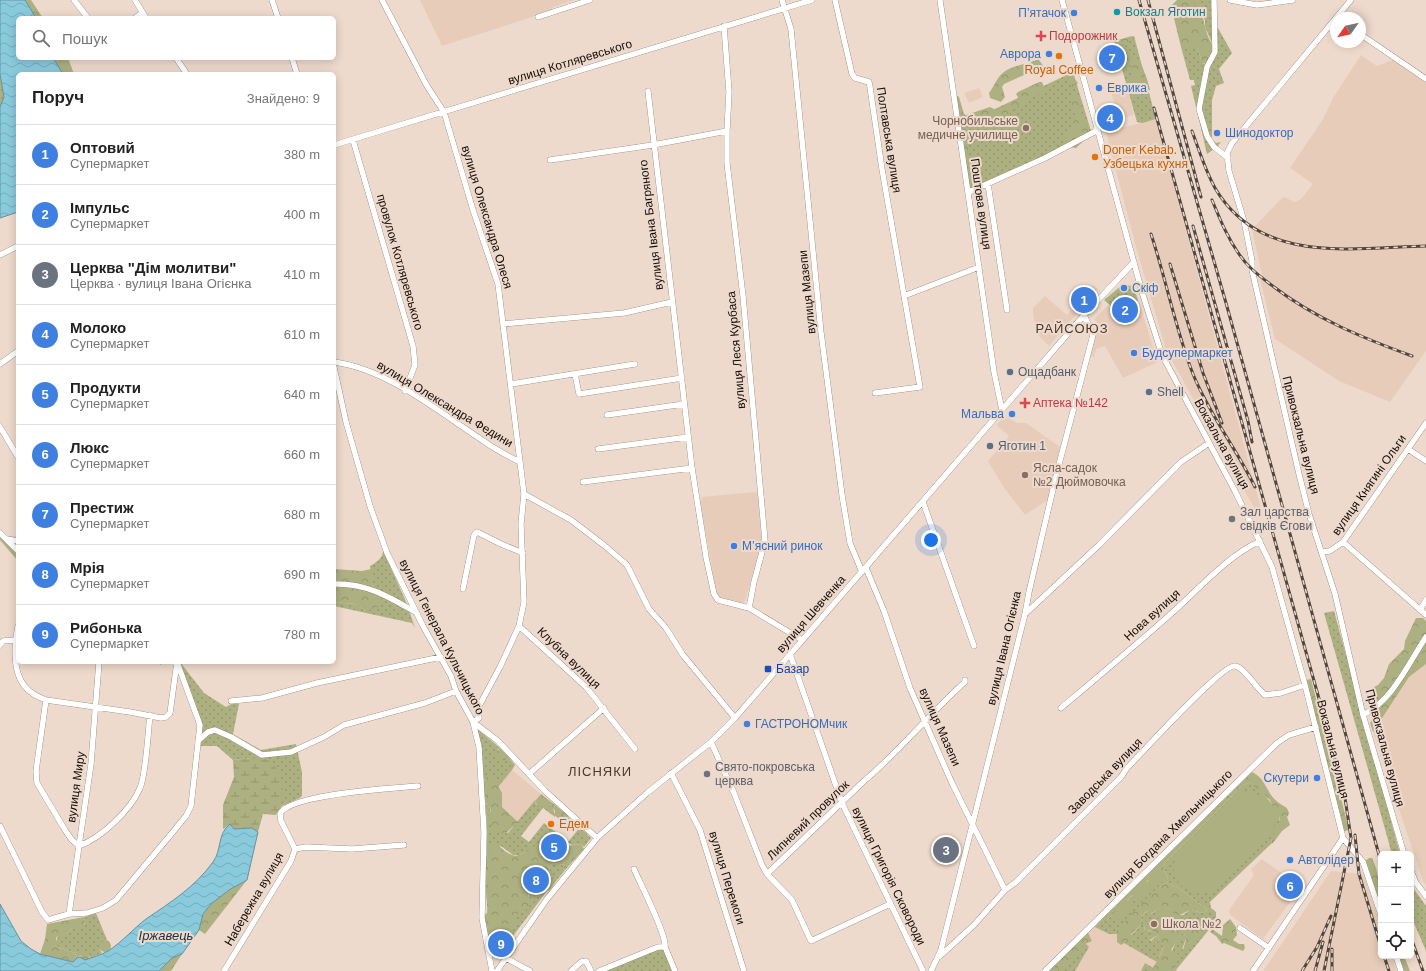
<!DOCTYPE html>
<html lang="uk">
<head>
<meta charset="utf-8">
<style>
  body { margin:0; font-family:Helvetica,sans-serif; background:#f6f6f6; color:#222 }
  .controls { position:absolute; right:12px; bottom:12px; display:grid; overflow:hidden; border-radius:6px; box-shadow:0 2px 10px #0003 }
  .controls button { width:36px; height:36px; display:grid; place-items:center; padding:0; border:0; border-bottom:1px solid #e0e0e0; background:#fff; color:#222; font:20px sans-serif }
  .compass { position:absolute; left:1330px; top:12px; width:36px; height:36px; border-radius:50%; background:#fff; box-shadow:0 2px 10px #0003; rotate:236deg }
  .you { position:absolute; left:931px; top:540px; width:14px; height:14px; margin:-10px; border:3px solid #fff; border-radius:50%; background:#1a73e8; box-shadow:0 0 0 6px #1a73e833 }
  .badge { display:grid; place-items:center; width:26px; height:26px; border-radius:50%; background:#bc3471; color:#fff; font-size:13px; font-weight:700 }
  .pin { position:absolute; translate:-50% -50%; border:2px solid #fff; box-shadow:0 1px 4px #0006 }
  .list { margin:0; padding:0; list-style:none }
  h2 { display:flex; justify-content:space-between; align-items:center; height:52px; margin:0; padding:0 16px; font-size:17px }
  h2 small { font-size:13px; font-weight:400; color:#767676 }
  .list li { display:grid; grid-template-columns:26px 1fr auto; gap:12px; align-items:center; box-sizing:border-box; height:60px; padding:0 16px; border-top:1px solid #e0e0e0 }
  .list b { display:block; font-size:15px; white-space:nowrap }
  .list p { margin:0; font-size:13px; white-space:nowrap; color:#767676 }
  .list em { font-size:13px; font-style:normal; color:#767676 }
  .icon { flex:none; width:22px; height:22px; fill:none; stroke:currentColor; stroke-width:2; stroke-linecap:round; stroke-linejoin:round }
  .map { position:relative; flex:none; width:1426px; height:971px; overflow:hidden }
  .search { position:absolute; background:#fff; box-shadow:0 2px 10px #0003; left:16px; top:16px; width:320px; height:44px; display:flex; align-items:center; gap:10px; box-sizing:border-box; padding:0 14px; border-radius:6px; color:#767676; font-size:15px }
  .panel { position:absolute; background:#fff; box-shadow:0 2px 10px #0003; left:16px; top:72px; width:320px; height:592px; border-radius:6px }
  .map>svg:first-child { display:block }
  .built { fill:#e7cdb9 }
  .grass { fill:url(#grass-dots) }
  .forest { fill:url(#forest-crowns) }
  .wetland { fill:url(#wetland-marsh) }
  .garden { fill:#adb081 }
  .water { fill:url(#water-waves); stroke:#66919d }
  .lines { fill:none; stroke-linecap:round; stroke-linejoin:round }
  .minor-casing { stroke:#7f6e60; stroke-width:6 }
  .minor { stroke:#fff; stroke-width:5.5 }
  .rail-casing { stroke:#50463f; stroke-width:3 }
  .rail { stroke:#eedacc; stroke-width:1.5; stroke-dasharray:4.5; stroke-linecap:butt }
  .culture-dot { fill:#0f9aa8; stroke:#eedacc; stroke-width:1.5 }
  .shop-dot { fill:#3f7fe0; stroke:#eedacc; stroke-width:1.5 }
  .health-dot { fill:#e0444e; stroke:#eedacc; stroke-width:1.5 }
  .food-dot { fill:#e8710a; stroke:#eedacc; stroke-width:1.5 }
  .education-dot { fill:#8d6e63; stroke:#eedacc; stroke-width:1.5 }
  .service-dot { fill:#5c6f8a; stroke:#eedacc; stroke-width:1.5 }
  .worship-dot { fill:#6b7280; stroke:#eedacc; stroke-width:1.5 }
  .transit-dot { fill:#1a4fb4; stroke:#eedacc; stroke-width:1.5 }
  .labels { text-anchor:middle; stroke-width:4; stroke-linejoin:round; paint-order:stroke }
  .culture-label { font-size:12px; fill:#0d838f; stroke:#eedacc; text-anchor:start }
  .shop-label { font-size:12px; fill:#366cbe; stroke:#eedacc; text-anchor:start }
  .health-label { font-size:12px; fill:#be3a42; stroke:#eedacc; text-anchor:start }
  .street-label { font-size:12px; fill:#130c08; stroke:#eedacc }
  .food-label { font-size:12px; fill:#c56008; stroke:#eedacc; text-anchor:start }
  .education-label { font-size:12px; fill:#785e54; stroke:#eedacc; text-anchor:start }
  .service-label { font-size:12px; fill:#4e5e75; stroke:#eedacc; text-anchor:start }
  .worship-label { font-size:12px; fill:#5b616d; stroke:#eedacc; text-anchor:start }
  .transit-label { font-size:12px; fill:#164399; stroke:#eedacc; text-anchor:start }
  .neighbourhood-label { font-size:13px; letter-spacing:1px; fill:#49392d; stroke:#eedacc }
  .water-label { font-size:13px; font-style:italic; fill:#14333c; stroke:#eedacc }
</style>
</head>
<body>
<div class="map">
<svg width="1426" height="971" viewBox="0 0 1426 971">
  <defs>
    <pattern id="grass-dots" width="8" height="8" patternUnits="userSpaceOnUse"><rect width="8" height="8" fill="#adb081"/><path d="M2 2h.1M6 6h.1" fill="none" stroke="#94966e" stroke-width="1.8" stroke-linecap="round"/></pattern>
    <pattern id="forest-crowns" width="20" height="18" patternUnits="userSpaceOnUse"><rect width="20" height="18" fill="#adb081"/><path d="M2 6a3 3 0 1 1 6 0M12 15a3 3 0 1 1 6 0" fill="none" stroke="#94966e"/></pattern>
    <pattern id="wetland-marsh" width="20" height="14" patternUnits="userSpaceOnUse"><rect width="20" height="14" fill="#adb081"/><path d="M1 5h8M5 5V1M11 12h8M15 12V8" fill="none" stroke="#94966e"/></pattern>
    <pattern id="water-waves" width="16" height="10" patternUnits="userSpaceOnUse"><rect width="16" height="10" fill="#8acadd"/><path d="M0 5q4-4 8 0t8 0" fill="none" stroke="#76acbc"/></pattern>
  </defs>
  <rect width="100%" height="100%" fill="#eedacc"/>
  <path class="built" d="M420 0H575L553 7 551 11 442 46Z
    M1361 55 1377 66 1393 60 1426 82V351L1390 402 1339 381 1275 339 1260 280 1262 276 1252 229 1282 198 1284 197 1295 202 1301 199 1313 184 1290 168 1323 119 1333 98Z
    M979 88 983 97 969 103 964 93Z
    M1127 88 1134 115 1119 119 1111 92Z
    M1156 119 1262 512 1257 513 1166 350 1136 247 1106 132Z
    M1093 286 1098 289 1049 346 1038 335 1033 315V308L1045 296 1067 315Z
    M1139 303 1158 362 1123 378 1105 346 1096 349 1094 357 1090 356 1093 336 1102 328 1094 319 1108 305 1114 311Z
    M1005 416 1017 423H1026L1060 447 1049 499 1025 515 1004 488 988 461 1009 436 996 425Z
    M754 492 758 494 762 544 745 601 741 604 720 599 717 595 700 502 702 497Z
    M1426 664V885L1423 881 1373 732 1409 677Z
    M512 770 541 794 518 822 498 805 490 795Z
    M1262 859 1301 887 1263 939 1230 915 1229 910 1254 875 1251 869Z
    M1152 867 1169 884 1175 971H1049Z
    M1331 871 1364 874 1381 925V956H1392L1397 971H1263Z"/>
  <path class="grass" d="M1197 0H1212L1214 27 1218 28 1232 53 1219 69 1224 83 1216 86 1212 100V140L1216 143 1221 142 1217 147 1207 154 1191 86 1195 85 1194 80H1190L1181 47H1197L1201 59V64H1205L1212 43 1205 27V21Z
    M1134 36 1156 119 1142 123 1137 122 1114 41Z
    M1073 72 1091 131 1044 157 970 189 961 125Z
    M0 74 4 97 0 107Z
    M1122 285 1134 286 1138 301 1114 309 1104 300Z
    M0 536 18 537V561L0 540Z
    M383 550 407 604 415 628 412 623 334 606V602L355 604 366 611 373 591 370 566C376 563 384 557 383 550Z
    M1334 611 1400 854H1392L1324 613Z
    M180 662 204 693 226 707 233 703 239 704 233 734 261 750 296 744 302 772V796L300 798 282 806V782L251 758 233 760 217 746H201L199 725Z
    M476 728 500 748 497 750 505 758 508 756 515 765 512 770 498 787 496 783 485 779 484 782 481 747Z
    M1249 782C1259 787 1282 812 1280 824 1278 832 1271 836 1271 844L1210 902 1211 908 1216 912V921L1176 970 1173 968C1171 953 1172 946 1181 934H1184L1186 938 1182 950 1199 935C1185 927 1181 932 1166 928 1154 925 1157 922 1142 922L1141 917 1148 911 1151 914 1164 906 1170 910 1173 915H1183L1190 910 1203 913 1208 910 1177 887 1167 882 1160 887 1117 929V934H1109L1095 927 1101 920 1105 922 1152 877 1168 879 1163 865 1241 787Z
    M485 797 487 806 490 808 492 826 508 833 535 800 536 805 541 806 548 804 553 808 555 817 543 808 521 836 529 842 544 823 557 833 547 845 555 852 554 854 556 856 554 858 542 845 519 855H513L501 846 489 853 487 857V825Z
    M580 827 591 838 584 847 581 844 572 845 568 842Z
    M566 844 567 846 565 851 568 857 563 858 558 855Z
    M553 863 565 865 563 868 565 870 557 880 556 878H552L549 867Z
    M531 869 542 875 544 878 542 890 547 891 510 940 498 929 519 912 529 898 528 890Z
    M1411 885 1426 906V951L1411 916Z
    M96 913 107 940 102 941 100 950 102 953 90 958 89 954 85 952 77 958 75 953 58 947 56 943 58 936 66 934 72 929 85 924 84 917Z
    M1141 925H1145L1144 930 1156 932 1147 938 1151 941 1158 935 1159 943 1164 946 1157 962 1124 943Z
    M1085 943 1089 947 1075 971H1057Z
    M657 949H663L673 971H603Z
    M1145 963 1155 969 1154 971H1141Z"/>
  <path class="forest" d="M25 0H31L43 18H36Z
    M1177 0H1197C1205 14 1203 34 1214 46 1212 53 1209 65 1201 64V59L1197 47H1181L1171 6Z
    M1132 36 1129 42 1121 46 1115 44V41Z
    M1120 52H1123L1136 61H1140L1147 79 1150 90 1132 96 1128 81C1133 78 1135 70 1131 65L1127 67 1125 75 1119 54Z
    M53 58H68L74 74H63Z
    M1036 60H1039L1044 67 1039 74 1033 71 1004 84 1002 87 1005 97 1001 102 990 98 989 93C993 88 995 82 999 77 1007 66 1024 65 1036 60Z
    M1072 72 1075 73 1074 78 1078 83 1073 87 1071 86 1069 76Z
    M1039 82H1042L1045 89C1029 103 1012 102 1004 125L994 128 990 119 975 121 965 126 972 177 978 184 969 187 956 95 959 97 964 114 966 115 990 107 996 110 1019 99 1016 94 1018 92Z
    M1075 93H1077L1079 97 1087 127 1091 134 1076 148 1069 147 1065 139 1070 128H1076L1074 116 1075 113 1069 98Z
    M334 569 362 571 371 569 373 591 381 597 382 605 366 611 355 604 334 602Z
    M1416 618H1423L1426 621V664L1409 677 1373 732 1370 723 1378 709 1366 698 1373 691 1374 687 1378 685 1384 678 1389 664 1404 649 1405 641Z
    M1311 679 1349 830 1344 831 1306 680Z
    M500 748 508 756 505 761H503L495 753Z
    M1252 772C1267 779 1266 794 1279 803 1284 807 1288 806 1289 814L1287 817 1290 825 1282 831 1273 843 1271 844C1271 834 1280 828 1280 818L1276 815 1270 800 1249 782 1241 787 1163 865 1168 879 1165 883 1151 877 1105 922 1101 920Z
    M488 776 494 779 502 793V807L518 822 505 834 493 832 491 829V823L488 820V814L491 811 490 808 487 806C485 797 479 784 488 776Z
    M541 794 564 812H566L572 824 570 827 554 815 555 811 553 808H551L550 805 538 807 535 801Z
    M496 844C501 847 506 853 512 855 523 859 531 843 542 845L554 858 568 857 565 851 567 846 581 844 584 849 565 870 563 868 565 865 553 863 549 867 552 878 556 877 557 880 549 891 542 890 544 878 542 875 531 869 535 880C530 887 526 890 529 898L533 899 534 901 524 912 515 915 516 920 514 925 510 927 505 926 499 928 494 937 490 938 486 936 483 916 487 913C489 898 476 853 496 844Z
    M1369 858H1372C1379 872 1381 891 1381 906L1365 861Z
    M247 880 205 934 199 930C200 925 201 919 203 915 211 899 233 888 247 880Z
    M1167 882 1177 887 1208 910 1203 913 1190 910 1178 916 1173 915 1170 910 1164 906 1150 914 1147 911 1141 917 1142 922C1155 922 1165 927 1176 931L1183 923 1194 932 1197 929 1201 931 1200 935 1189 944C1189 950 1187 952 1182 954L1186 939 1184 934H1181L1171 950 1181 956 1173 968 1177 971H1154L1152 969C1157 962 1162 953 1164 946L1159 944 1158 935 1148 941 1147 938 1155 932 1148 930 1147 933H1144L1145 925H1141L1131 934 1133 936 1129 942H1126L1121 945 1117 942V929L1153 892Z
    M84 917 85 922C84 928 76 931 72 929L64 936H58L56 938 58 947 75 953 77 958 73 962 40 954 45 939 47 924Z
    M1230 919 1236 927 1237 935 1233 940 1239 944H1244L1245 948 1243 951 1224 943 1222 944 1216 936 1210 932 1212 929 1222 936 1223 925Z
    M1087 931 1092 941 1085 944 1057 971H1048Z
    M99 946a6 6 0 1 1 12 0a6 6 0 1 1-12 0Z
    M80.5 956a4.5 4.5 0 1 1 9 0a4.5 4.5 0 1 1-9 0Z
    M182 954 171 971H159L172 958Z
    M1399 956H1404L1410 971H1404Z"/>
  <path class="wetland" d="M251 758 271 759 283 782 282 806 276 815 263 814 258 832 252 828 234 829 230 824 223 829V805L234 777 233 760Z"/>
  <path class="garden" d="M1248 791C1270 796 1283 813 1271 834L1215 890C1198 901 1171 887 1174 865 1174 861 1176 857 1178 853L1238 794Z
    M1155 872 1163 881 1156 888 1147 879Z
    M1146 881 1154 889 1140 903 1132 894Z
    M1126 900 1135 908 1120 922 1112 914Z
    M1162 905 1185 920 1177 931 1155 916Z"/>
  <path class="water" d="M0 0H25L36 18H18V58H53L63 74H18V212L0 218V107L4 97 0 74Z
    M230 824 234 829 252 828 258 832 247 880 229 890 211 904 203 914 199 930 182 954 172 958 159 971H0V904L21 941 31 949 40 954 73 962 77 958 80 957 85 960C93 957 101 955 108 951 121 943 133 929 146 919 171 902 195 887 213 862 222 850 217 834 230 824Z"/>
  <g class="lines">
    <g class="minor-casing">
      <path id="minor" d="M74 0 88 18
        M135 0 146 18
        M272 0 278 18
        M382 0 427 86 444 112 473 210 498 284 524 494 521 524 524 602 519 626 500 667 478 708 479 718 473 722 498 741 545 791 597 838
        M782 0 791 29 821 332 842 495 850 543 862 572
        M835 0 852 74 855 78 869 82 870 87 882 169 920 387 875 393
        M940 0 994 372 1002 410
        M1062 0 1142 292 1162 355 1235 491 1272 567 1305 685 1343 838 1363 862 1381 915
        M1214 0 1215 52 1207 67 1199 109 1207 136 1214 147 1228 158
        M1230 0 1257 5 1293 0
        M538 17 590 0
        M135 18 142 13
        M1336 18 1232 143 1227 153 1229 171 1244 221 1252 261V270L1299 474 1309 514 1335 594 1363 715 1404 854
        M1336 18 1351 0
        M724 26 729 92 727 131V163L743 296 765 541 754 582 749 608 802 640
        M1360 34 1426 79
        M176 58 187 74
        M292 58 297 74
        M648 91 692 468 706 557 714 594 718 600 749 608
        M353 140 413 346 415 365 405 391
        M334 145 812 0
        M550 160 653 145 727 131
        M988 184 1007 310
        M969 192 1045 158 1098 130
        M0 255 18 246
        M904 296 979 267
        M503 324 624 313 672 302
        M334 362C388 369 440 413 485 442 496 450 508 456 520 462
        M0 364 18 351
        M334 367 346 422 370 506 387 553 423 626 451 676 456 691 473 722 479 747 484 832 482 918 492 971
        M575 374 579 394 682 378
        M511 384 635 364
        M607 415 684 404
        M0 427 18 457
        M598 449 688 437
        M1408 449 1426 461
        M583 482 692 468
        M524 494 571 520 605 546 627 565 649 609 666 628 683 655 735 718
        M923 502 974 646
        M0 533 18 551
        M7 539 18 541
        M1343 542 1426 615
        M1323 552 1330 551 1343 542 1426 423
        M866 568 884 611 910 688 952 783 1005 890
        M334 584C367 583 389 597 417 613
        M463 589 474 535 477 532 501 544 523 553
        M1420 610 1426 600
        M1025 614 1099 545 1181 462 1209 443
        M18 626C14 647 11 679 32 693 36 696 41 698 46 700L36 771 37 783 65 830 72 840 79 846C101 838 131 810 140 788 146 775 148 732 150 715
        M519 626 586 687 635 749
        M0 645 3 641 16 640
        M790 654 842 803 923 971
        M162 662H174
        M46 700 130 712 161 718 166 717 170 713 177 662
        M231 701 262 698 317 683 441 657
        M1061 708C1099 676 1136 645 1173 612 1200 588 1226 557 1260 541
        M1363 715C1393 700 1408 664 1426 637
        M198 741 208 732 215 730 231 737 262 755 291 752 324 737 344 725 425 703 456 691
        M711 742 734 793 762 865 767 874 792 900 811 941 890 904
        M671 773 700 830 744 971
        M529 774 604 708
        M0 826 42 912 48 920 69 914 87 913 103 908 116 900 172 833 186 816 191 806 200 725 177 662
        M295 849 281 821 280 814C289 794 395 788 418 786
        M295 849 306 847 352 849 404 845
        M634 869C640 883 667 935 665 947
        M1411 871 1416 883 1426 896
        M767 874 864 781C900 751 930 713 965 682V680
        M69 914 91 764 99 662
        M1240 928 1269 948
        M940 956 974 925 1005 890 1016 882 1121 777 1127 768C1141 754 1222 664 1235 666 1244 667 1257 689 1265 695L1281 693 1305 685
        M1396 956 1401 971
        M504 957 530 971
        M224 971 291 861 295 849
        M497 971 547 899 597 838 647 793 711 742 735 718 1084 315 1134 262
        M571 971 581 962 586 961 591 971
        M599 971 658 947H665L675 971
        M931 971 941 950 1025 614 1029 592 1057 472 1093 335 1084 315
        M1045 971 1277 743 1289 735 1316 727
        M1253 971 1343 838"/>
    </g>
    <use href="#minor" class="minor"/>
    <g class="rail-casing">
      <path id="rail" d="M1139 0 1226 303 1381 862
        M1148 0 1201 197
        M1154 108 1323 713 1345 798 1351 838 1324 971
        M1192 131C1199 150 1205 170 1215 188 1260 265 1351 248 1426 246
        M1212 200C1220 219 1227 237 1239 254 1248 268 1261 277 1274 287 1316 319 1363 338 1412 356
        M1193 226 1248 421 1252 442
        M1151 234C1166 279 1176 331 1193 374 1209 414 1236 448 1255 487
        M1170 264 1203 373 1222 423
        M1355 835 1359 874 1381 947
        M1411 938 1423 971
        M1384 956 1389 971
        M1302 971 1317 947 1331 916
        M1315 971 1323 942
        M1332 971V949"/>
    </g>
    <use href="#rail" class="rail"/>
  </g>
  <circle class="culture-dot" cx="1117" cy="12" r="4"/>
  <g class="shop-dot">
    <circle cx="1074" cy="13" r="4"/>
    <circle cx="1049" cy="54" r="4"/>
    <circle cx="1099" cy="88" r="4"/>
    <circle cx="1217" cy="133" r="4"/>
    <circle cx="1124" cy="288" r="4"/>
    <circle cx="1134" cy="353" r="4"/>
    <circle cx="1012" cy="414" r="4"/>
    <circle cx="734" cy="546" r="4"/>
    <circle cx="747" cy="724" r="4"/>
    <circle cx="1317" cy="778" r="4"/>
    <circle cx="1290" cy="860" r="4"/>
  </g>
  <g class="health-dot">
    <path d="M1039 30h4v4h4v4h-4v4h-4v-4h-4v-4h4z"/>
    <path d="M1023 397h4v4h4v4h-4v4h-4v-4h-4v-4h4z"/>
  </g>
  <g class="food-dot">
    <circle cx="1059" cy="56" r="4"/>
    <circle cx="1095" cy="157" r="4"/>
    <circle cx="551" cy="824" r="4"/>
  </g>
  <g class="education-dot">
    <circle cx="1026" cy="128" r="4"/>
    <circle cx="1025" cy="475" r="4"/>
    <circle cx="1154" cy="924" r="4"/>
  </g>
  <g class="service-dot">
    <circle cx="1010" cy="372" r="4"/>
    <circle cx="1149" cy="392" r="4"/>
    <circle cx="990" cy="446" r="4"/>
  </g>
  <g class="worship-dot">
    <circle cx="1232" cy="519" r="4"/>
    <circle cx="707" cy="774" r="4"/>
  </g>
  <rect class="transit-dot" x="764" y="665" width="8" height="8" rx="2"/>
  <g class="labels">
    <g class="culture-label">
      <text x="1125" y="16">Вокзал Яготин</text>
    </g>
    <g class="shop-label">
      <text x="1066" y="17" text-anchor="end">П’ятачок</text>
      <text x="1041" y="58" text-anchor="end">Аврора</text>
      <text x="1107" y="92">Еврика</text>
      <text x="1225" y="137">Шинодоктор</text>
      <text x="1132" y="292">Скіф</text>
      <text x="1142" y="357">Будсупермаркет</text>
      <text x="1004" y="418" text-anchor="end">Мальва</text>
      <text x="742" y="550">М’ясний ринок</text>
      <text x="755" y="728">ГАСТРОНОМчик</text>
      <text x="1309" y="782" text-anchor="end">Скутери</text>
      <text x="1298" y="864">Автолідер</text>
    </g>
    <g class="health-label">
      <text x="1049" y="40">Подорожник</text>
      <text x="1033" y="407">Аптека №142</text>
    </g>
    <g class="street-label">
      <text transform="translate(570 62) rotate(-17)" y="4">вулиця Котляревського</text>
      <text transform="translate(889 140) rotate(81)" y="4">Полтавська вулиця</text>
      <text transform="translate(981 204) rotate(82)" y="4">Поштова вулиця</text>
      <text transform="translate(487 217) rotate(73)" y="4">вулиця Олександра Олеся</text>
      <text transform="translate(651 225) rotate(-97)" y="4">вулиця Івана Багряного</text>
      <text transform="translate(400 262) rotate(74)" y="4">провулок Котляревського</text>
      <text transform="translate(807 292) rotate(-96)" y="4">вулиця Мазепи</text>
      <text transform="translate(736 350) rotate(-95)" y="4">вулиця Леся Курбаса</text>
      <text transform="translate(445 404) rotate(31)" y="4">вулиця Олександра Федини</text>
      <text transform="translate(1301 435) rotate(76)" y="4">Привокзальна вулиця</text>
      <text transform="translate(1222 444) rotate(61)" y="4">Вокзальна вулиця</text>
      <text transform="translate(1369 485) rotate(-55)" y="4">вулиця Княгині Ольги</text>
      <text transform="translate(811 614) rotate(-49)" y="4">вулиця Шевченка</text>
      <text transform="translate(1152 615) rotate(-42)" y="4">Нова вулиця</text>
      <text transform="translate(442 637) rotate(63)" y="4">вулиця Генерала Кульчицького</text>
      <text transform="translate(1004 648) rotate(-77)" y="4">вулиця Івана Огієнка</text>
      <text transform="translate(569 658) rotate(44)" y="4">Клубна вулиця</text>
      <text transform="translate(940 727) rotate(66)" y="4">вулиця Мазепи</text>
      <text transform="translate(1385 748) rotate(75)" y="4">Привокзальна вулиця</text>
      <text transform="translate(1333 749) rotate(76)" y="4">Вокзальна вулиця</text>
      <text transform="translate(1105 776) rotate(-46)" y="4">Заводська вулиця</text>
      <text transform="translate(76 787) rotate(-82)" y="4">вулиця Миру</text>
      <text transform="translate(808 820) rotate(-44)" y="4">Липневий провулок</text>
      <text transform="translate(1168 834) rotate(-45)" y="4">вулиця Богдана Хмельницького</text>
      <text transform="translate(889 876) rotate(64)" y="4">вулиця Григорія Сковороди</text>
      <text transform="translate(727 878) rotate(73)" y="4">вулиця Перемоги</text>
      <text transform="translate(254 899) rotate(-60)" y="4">Набережна вулиця</text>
    </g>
    <g class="food-label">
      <text x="1059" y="74" text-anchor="middle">Royal Coffee</text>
      <text x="1103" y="154">Doner Kebab.<tspan x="1103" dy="14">Узбецька кухня</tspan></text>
      <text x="559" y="828">Едем</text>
    </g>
    <g class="education-label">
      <text x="1018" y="125" text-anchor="end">Чорнобильське<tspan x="1018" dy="14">медичне училище</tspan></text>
      <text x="1033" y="472">Ясла-садок<tspan x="1033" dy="14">№2 Дюймовочка</tspan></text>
      <text x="1162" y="928">Школа №2</text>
    </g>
    <g class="service-label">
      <text x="1018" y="376">Ощадбанк</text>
      <text x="1157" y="396">Shell</text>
      <text x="998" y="450">Яготин 1</text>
    </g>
    <g class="worship-label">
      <text x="1240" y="516">Зал царства<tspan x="1240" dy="14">свідків Єгови</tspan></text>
      <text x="715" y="771">Свято-покровська<tspan x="715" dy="14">церква</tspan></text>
    </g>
    <g class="transit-label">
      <text x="776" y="673">Базар</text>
    </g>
    <g class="neighbourhood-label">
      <text x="1072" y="333">РАЙСОЮЗ</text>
      <text x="600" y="776">ЛІСНЯКИ</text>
    </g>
    <g class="water-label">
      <text x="166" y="940">Іржавець</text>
    </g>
  </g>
</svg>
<div class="controls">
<button>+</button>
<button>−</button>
<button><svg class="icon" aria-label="locate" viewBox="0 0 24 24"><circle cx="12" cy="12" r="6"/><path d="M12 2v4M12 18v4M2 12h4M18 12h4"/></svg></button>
</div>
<svg class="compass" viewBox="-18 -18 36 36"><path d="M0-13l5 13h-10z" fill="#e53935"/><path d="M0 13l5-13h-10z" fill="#767676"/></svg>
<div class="you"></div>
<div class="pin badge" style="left:1084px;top:300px;background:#3f7fe0">1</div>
<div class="pin badge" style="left:1125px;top:310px;background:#3f7fe0">2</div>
<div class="pin badge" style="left:946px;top:850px;background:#6b7280">3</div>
<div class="pin badge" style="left:1110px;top:118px;background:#3f7fe0">4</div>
<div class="pin badge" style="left:554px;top:847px;background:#3f7fe0">5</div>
<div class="pin badge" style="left:1290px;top:886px;background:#3f7fe0">6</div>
<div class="pin badge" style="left:1112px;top:58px;background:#3f7fe0">7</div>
<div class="pin badge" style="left:536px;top:880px;background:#3f7fe0">8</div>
<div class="pin badge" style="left:501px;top:944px;background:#3f7fe0">9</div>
<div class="search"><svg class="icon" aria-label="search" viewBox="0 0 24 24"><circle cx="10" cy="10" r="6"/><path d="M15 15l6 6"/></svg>Пошук</div>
<section class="panel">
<h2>Поруч<small>Знайдено: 9</small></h2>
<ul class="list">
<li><span class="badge" style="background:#3f7fe0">1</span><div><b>Оптовий</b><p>Супермаркет</p></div><em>380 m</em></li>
<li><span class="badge" style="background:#3f7fe0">2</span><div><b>Імпульс</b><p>Супермаркет</p></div><em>400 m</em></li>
<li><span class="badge" style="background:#6b7280">3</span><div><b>Церква &quot;Дім молитви&quot;</b><p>Церква · вулиця Івана Огієнка</p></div><em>410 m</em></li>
<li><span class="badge" style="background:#3f7fe0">4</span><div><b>Молоко</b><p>Супермаркет</p></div><em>610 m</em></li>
<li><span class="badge" style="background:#3f7fe0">5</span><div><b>Продукти</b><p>Супермаркет</p></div><em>640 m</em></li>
<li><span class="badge" style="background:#3f7fe0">6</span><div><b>Люкс</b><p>Супермаркет</p></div><em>660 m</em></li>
<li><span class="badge" style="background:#3f7fe0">7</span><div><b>Престиж</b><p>Супермаркет</p></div><em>680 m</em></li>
<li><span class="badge" style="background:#3f7fe0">8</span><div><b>Мрія</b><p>Супермаркет</p></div><em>690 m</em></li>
<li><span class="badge" style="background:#3f7fe0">9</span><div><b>Рибонька</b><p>Супермаркет</p></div><em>780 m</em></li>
</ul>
</section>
</div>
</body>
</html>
